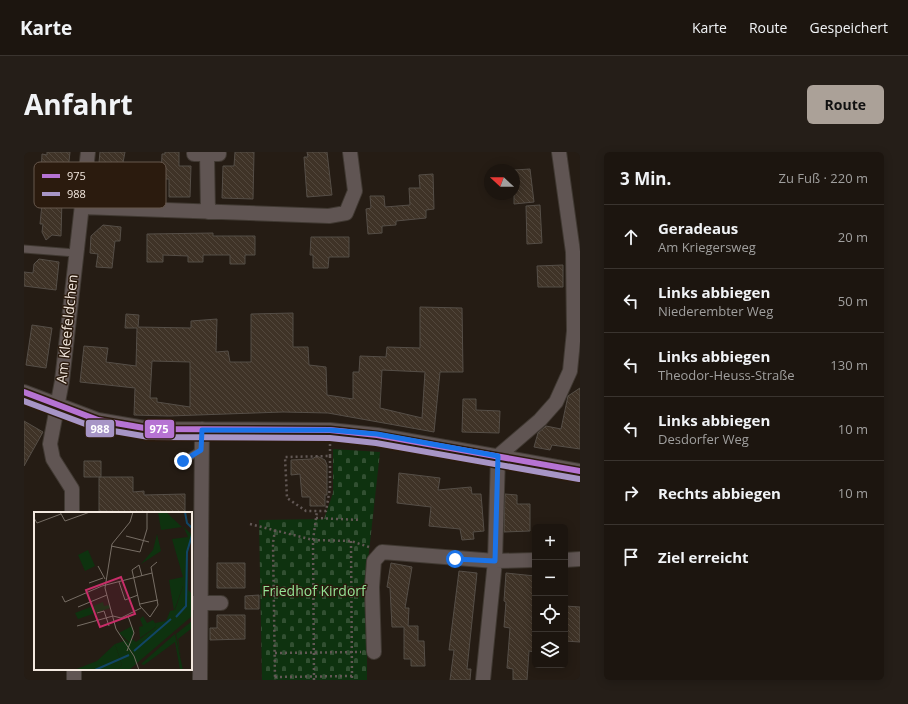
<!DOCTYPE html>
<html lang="de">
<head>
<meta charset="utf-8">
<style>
  body { margin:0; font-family:"Open Sans",sans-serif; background:#251e18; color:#f1f3f6 }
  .controls { position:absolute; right:12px; bottom:12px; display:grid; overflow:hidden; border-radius:6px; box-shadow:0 2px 10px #0003 }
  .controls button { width:36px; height:36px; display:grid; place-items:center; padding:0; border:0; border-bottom:1px solid #3a342f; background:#1c150f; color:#f1f3f6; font:20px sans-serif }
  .compass { position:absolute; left:460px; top:12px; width:36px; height:36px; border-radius:50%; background:#1c150f; box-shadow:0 2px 10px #0003; rotate:291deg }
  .stop { position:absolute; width:12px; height:12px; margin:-9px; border:3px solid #1a73e8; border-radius:50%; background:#fff }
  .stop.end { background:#1a73e8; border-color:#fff; box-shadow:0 1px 4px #0008 }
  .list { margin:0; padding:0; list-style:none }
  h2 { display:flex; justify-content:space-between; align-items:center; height:52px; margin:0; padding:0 16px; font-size:17px }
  h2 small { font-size:13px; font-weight:400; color:#a09f9e }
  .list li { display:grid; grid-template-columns:26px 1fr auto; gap:12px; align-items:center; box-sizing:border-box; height:64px; padding:0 16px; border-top:1px solid #3a342f }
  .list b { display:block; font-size:15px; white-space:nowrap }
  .list p { margin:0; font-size:13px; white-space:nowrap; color:#a09f9e }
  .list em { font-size:13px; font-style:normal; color:#a09f9e }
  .icon { flex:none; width:22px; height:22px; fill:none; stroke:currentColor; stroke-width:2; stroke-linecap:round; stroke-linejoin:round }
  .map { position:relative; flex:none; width:556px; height:528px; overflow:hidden; border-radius:6px }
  header { display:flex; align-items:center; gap:24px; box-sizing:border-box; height:56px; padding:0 20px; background:#1c150f; border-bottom:1px solid #3a342f }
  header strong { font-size:19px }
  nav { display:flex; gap:22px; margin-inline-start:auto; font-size:14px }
  .intro { display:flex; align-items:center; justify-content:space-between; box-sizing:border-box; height:96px; padding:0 24px }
  h1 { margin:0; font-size:28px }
  .button { padding:10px 18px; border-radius:6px; background:#aba198; color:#111; font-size:14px; font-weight:700 }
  main { display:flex; gap:24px; padding:0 24px }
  aside { flex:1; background:#1c150f; border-radius:6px; box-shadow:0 2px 10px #0003 }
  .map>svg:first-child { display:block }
  .cemetery { fill:url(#cemetery-stones) }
  .building { fill:url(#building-back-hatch); stroke:#554e47; fill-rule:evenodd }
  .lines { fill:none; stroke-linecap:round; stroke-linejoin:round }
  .service-casing { stroke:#403932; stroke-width:9 }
  .minor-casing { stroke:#403932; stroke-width:16 }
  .path { stroke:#625855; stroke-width:2.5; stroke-dasharray:2 3; stroke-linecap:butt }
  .service { stroke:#605553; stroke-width:7 }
  .minor { stroke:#605553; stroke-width:14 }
  .bus-1-casing { stroke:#2b1b0e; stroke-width:9 }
  .bus-2-casing { stroke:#2b1b0e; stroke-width:9 }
  .bus-1 { stroke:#b673d3; stroke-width:6 }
  .bus-2 { stroke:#a795c6; stroke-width:6 }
  .route { stroke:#1a73e8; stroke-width:5 }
  .labels { text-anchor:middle; stroke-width:3; stroke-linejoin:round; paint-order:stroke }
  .street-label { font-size:14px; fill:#f3e8df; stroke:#2b1b0e }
  .park-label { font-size:14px; fill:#94e495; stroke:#2b1b0e }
  .inset-river { fill:none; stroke:#114565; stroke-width:2 }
  .inset-road { fill:none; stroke:#776e65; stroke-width:1 }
  .view { fill:#c72d68; fill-opacity:0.15; stroke:#c72d68; stroke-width:2 }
  .inset-edge { fill:none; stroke:#f3e8df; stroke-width:2 }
  .key { fill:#2b1b0e; stroke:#67584d; stroke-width:1 }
  .key-label { font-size:11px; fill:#f3e8df }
  .line-badge { stroke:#2b1b0e; stroke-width:1.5 }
  .badge-label { font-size:11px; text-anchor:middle; font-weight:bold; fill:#fff }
</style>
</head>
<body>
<header>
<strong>Karte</strong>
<nav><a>Karte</a><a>Route</a><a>Gespeichert</a></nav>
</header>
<div class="intro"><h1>Anfahrt</h1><a class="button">Route</a></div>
<main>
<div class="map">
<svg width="556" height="528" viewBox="0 0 556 528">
  <defs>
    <pattern id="cemetery-stones" width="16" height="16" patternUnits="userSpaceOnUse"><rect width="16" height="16" fill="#0e320f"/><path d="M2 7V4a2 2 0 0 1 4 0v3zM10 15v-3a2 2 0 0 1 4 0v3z" fill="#325032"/></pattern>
    <pattern id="building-back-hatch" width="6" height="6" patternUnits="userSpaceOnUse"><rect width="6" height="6" fill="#3f3327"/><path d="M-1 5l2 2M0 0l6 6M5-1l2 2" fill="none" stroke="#52473c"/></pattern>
  </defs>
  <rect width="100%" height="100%" fill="#251c14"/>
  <path class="cemetery" d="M309 297 356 300 343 418V528H238L235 368 300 367 309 341Z"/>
  <path class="building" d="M23 0H46L41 47H38L37 84 28 83 22 88 18 80 19 72H16L18 52H21L24 22 17 21 18 2 23 3Z
    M76 0H101L96 26 100 31 96 35 95 43 72 41Z
    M141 0H155V14H167L166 45H145V27H137L138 2H141Z
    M211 0H230L229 47 198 46 199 14H210Z
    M283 0H303L308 43 283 45 280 5H284Z
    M506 17 510 50 490 52V18Z
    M409 22 410 57 402 58V66L372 69V73L358 74V81L344 82 342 57 347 56 346 44H360L361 55 386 53 385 36H396L395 23Z
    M516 53 518 91 503 92 502 54Z
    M79 73 97 75 96 89H91L88 116 72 115 74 102 66 101 67 84Z
    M189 81V84H231V103H221V112H206V103H179V110H164V104L139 103V110H123V82Z
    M287 85H325V105H305L304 116H289V103H286Z
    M15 107 35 110 32 138 0 134V120L9 121 10 112Z
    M539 113V135H514L513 114Z
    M396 155 438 156 439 220H416L410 280 304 261 259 260 145 264 110 263 111 236 56 230 60 194 84 196 82 210 112 214 113 176H101L102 162 115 163 114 175 167 176V169L193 167 192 200 204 199 206 210H227V162L269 161V195H284L285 213 302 215 303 243 329 247V220H335L336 204 362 205 363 195 396 196ZM128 209 166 210V255L133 250V246H126ZM358 218 401 220 398 266 356 256Z
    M8 173 28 176 22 216 2 213Z
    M556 236V297L528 293 526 298 510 295 514 281 522 274 537 277 544 244Z
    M439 247H452V258L476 259 475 281 438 280Z
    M0 269 19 280 0 314Z
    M293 304 301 308 303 313V343H301V354H286V345H278L276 322 267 323V308L288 307Z
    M60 309H77V325H60Z
    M375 321 416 326 414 338 447 335 448 342H457L460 379 449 380 450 387 438 388 436 377 405 374 407 355 373 351Z
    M75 325H109V340L120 339V343L161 342V361L75 359Z
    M481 342 493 343V352H506V379L480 380Z
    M193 411H221V436H193Z
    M367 411 388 415 381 456H385L384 474H394V489H400L401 514H387V507H380V475H368L366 436 363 435Z
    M435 419 453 421 443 517H447L446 528H426L430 498H425Z
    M482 421 511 424 508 468 511 469V500L505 499 503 528H489V517L483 516 486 476 480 475 482 450 480 449Z
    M235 443V457H221V444Z
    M541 454 556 455V490L541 489Z
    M193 463H221V487L186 488V476H193Z"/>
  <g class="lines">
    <g class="service-casing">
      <path id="service" d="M0 97 51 101
        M159 309 177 298"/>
    </g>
    <g class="minor-casing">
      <path id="minor" d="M170 2H183L184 60
        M183 2H195
        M58 55 305 64 322 61 331 39 326 0
        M0 240 74 268 126 277 306 278 353 283 556 319
        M48 361V337L29 307 26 292 38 229 64 0
        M541 408 556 407
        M167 451H197
        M350 500 348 435 350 409 358 400 471 409 511 408
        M50 517V528
        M176 528 178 277
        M459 528 471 409 474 304 516 268 532 250 546 219 550 179 549 100 535 0"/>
    </g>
    <path class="path" d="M306 292V304
      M306 304V336L302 359H282L263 346 261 305Z
      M292 366 337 368
      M226 372 289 388 327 389 345 395
      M251 378 249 391 251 528
      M327 389 328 528
      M250 441 327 440
      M251 501 337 500
      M251 525 328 524
      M290 528 289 388 293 359"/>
    <use href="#service" class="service"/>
    <use href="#minor" class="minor"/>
    <g class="bus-1-casing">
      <path id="bus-1" d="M0 240 74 268 126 277 306 278 353 283 556 319"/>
    </g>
    <g class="bus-2-casing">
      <path id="bus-2" d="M0 249 72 276 125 285 306 286 352 291 555 327"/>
    </g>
    <use href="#bus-1" class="bus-1"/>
    <use href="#bus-2" class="bus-2"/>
  </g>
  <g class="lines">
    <path class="route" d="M159 309 177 298 178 278H306L353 282 474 304 471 409 431 407"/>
  </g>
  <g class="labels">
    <g class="street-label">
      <text transform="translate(43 177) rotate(-84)" y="5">Am Kleefeldchen</text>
    </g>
    <g class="park-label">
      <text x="290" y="444">Friedhof Kirdorf</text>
    </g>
  </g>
  <g transform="translate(10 360)">
    <rect width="158" height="158" fill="#251c14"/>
    <path d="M124 0H132L148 15 127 18ZM123 22 127 39 107 52 119 38ZM149 65V74L140 99 135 68ZM109 104 113 111 119 108 123 114 106 126 105 115 109 114 106 107ZM98 114 100 119 96 131 85 121ZM141 122 149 158H146L141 130 110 153 107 152ZM81 132 88 153 83 158H40L63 149Z" fill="#0e320f"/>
    <path d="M149 14 158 23 154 41V78L158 82V104L95 158H83L88 153 81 132 90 129 87 125 95 131 98 127 102 130 122 115 121 111 132 109 136 99 141 98 149 74V65L138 27 154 25ZM158 109V116L144 127 147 147 142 122Z" fill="#0e320f"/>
    <path d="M69 90 70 94 75 93 76 96 44 107 41 101Z" fill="#0e320f"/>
    <path d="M54 38 61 54 51 59 44 43Z" fill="#0e320f"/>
    <path class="inset-river" d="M151 0 153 11 158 16M142 105 152 94 153 40 158 23M100 139 137 107M61 158 95 143"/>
    <path class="inset-road" d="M26 0 31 9 56 0M99 0 96 10 78 32 71 76 82 117 100 144 105 158M0 6 3 11 27 2M92 24 115 30M77 34 106 40 113 17V0M64 54 71 67M108 64 105 53 98 58 106 94 116 105 124 93 117 55 123 50M85 70 91 88 104 83M55 71 69 66M28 84 31 90 68 74 118 61M106 92 124 88M44 95 73 83M63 101 70 99 75 114M43 114 79 104 87 106 107 96M93 139 100 121 94 104"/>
    <path class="view" d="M87 65 101 102 66 115 52 78Z"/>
    <rect width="158" height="158" class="inset-edge"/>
  </g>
  <rect x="10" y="10" width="132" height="46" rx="6" class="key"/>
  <rect x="18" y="22" width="18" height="4" fill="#b673d3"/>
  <rect x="18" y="40" width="18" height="4" fill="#a795c6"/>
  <g class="key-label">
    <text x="43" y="28">975</text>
    <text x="43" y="46">988</text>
  </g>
  <g class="line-badge">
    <rect x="61" y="267" width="30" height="19" rx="4" fill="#a795c6"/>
    <rect x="120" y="267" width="31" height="20" rx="4" fill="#b673d3"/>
  </g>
  <g class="badge-label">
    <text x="76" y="281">988</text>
    <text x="135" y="281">975</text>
  </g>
</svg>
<div class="controls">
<button>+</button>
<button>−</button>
<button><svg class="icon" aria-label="locate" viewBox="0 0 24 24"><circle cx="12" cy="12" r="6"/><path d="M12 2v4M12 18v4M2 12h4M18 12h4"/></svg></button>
<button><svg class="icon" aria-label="layers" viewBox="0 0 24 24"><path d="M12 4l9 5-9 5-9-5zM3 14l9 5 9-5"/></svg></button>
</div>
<svg class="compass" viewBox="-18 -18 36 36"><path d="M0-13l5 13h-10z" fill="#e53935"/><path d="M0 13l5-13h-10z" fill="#a09f9e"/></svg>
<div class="stop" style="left:431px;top:407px"></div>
<div class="stop end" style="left:159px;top:309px"></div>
</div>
<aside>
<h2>3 Min.<small>Zu Fuß · 220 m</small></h2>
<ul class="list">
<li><svg class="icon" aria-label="ahead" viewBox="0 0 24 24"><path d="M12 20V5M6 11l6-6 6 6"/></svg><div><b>Geradeaus</b><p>Am Kriegersweg</p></div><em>20 m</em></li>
<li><svg class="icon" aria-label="left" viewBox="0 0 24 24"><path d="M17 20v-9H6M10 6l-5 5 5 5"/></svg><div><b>Links abbiegen</b><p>Niederembter Weg</p></div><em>50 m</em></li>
<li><svg class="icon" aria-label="left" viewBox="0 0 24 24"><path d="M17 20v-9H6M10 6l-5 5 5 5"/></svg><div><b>Links abbiegen</b><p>Theodor-Heuss-Straße</p></div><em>130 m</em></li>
<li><svg class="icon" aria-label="left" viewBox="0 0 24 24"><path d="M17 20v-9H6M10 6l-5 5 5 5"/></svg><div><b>Links abbiegen</b><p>Desdorfer Weg</p></div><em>10 m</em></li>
<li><svg class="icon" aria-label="right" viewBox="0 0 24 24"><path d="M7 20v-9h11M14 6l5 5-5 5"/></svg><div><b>Rechts abbiegen</b></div><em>10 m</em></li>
<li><svg class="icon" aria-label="arrive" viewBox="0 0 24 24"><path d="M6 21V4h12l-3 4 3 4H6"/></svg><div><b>Ziel erreicht</b></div></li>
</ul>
</aside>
</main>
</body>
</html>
